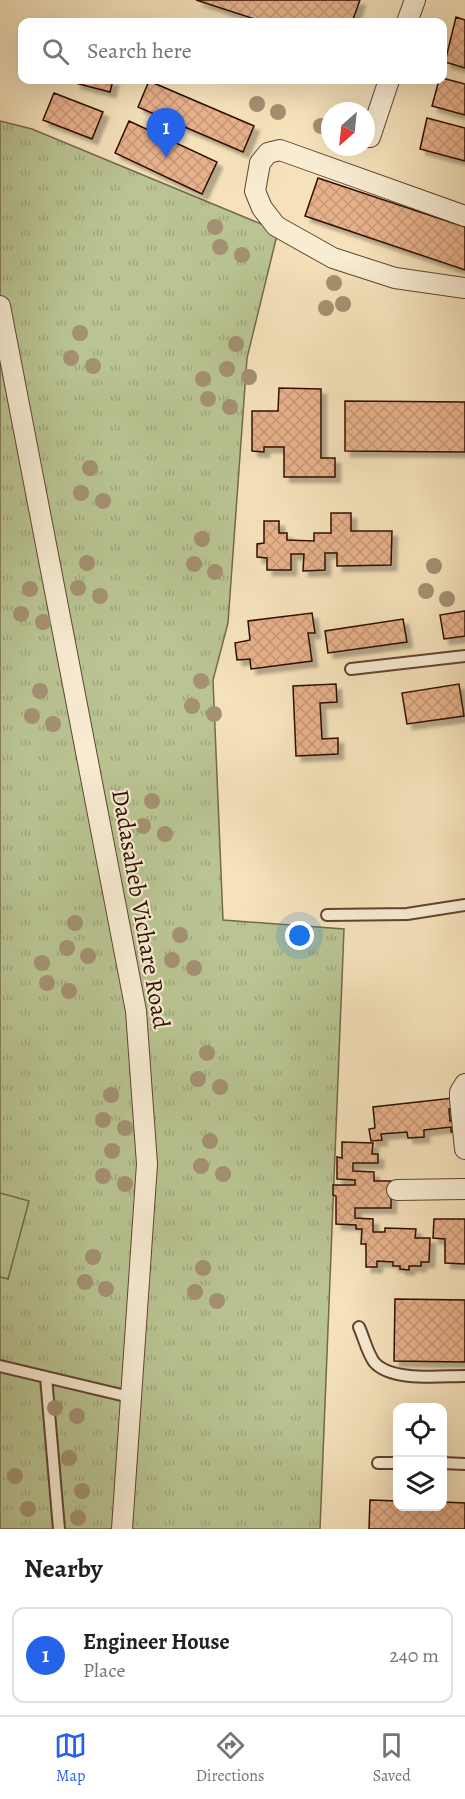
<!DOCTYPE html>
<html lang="en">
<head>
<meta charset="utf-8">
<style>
  body { margin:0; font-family:Alegreya,serif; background:#f2f2f2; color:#202124 }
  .controls { position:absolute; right:18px; bottom:18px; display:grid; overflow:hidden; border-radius:12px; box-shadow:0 6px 24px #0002 }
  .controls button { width:54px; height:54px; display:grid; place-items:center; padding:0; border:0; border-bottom:2px solid #e0e0e0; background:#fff; color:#202124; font:30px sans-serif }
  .compass { position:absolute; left:321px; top:102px; width:54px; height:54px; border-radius:50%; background:#fff; box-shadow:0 6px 24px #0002; rotate:207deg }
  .you { position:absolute; left:300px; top:936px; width:21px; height:21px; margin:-15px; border:4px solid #fff; border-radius:50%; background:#1a73e8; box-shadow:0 0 0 9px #1a73e833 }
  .badge { display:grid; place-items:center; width:39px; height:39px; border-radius:50%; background:#2563eb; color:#fff; font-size:20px; font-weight:700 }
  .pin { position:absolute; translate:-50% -50px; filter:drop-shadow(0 2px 3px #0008) }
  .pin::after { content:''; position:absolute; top:32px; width:21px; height:18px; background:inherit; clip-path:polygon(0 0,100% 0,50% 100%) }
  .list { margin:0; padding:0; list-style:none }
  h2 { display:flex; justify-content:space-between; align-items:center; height:78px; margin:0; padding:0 24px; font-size:26px }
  h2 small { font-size:20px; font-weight:400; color:#757577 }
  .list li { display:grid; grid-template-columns:39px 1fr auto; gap:18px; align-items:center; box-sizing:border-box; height:96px; margin:0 12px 12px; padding:0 12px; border:2px solid #e0e0e0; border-radius:12px }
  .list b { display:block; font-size:22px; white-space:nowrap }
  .list p { margin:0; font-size:20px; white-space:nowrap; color:#757577 }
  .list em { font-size:20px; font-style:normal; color:#757577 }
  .icon { flex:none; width:33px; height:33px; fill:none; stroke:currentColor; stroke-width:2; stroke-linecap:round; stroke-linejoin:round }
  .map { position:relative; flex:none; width:465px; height:1529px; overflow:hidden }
  .search { position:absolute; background:#fff; box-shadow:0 6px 24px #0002; left:18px; right:18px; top:18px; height:66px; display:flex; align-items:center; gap:15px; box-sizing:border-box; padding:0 21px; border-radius:12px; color:#757577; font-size:22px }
  .sheet { height:186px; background:#fff }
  nav { display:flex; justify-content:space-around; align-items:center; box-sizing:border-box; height:84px; border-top:2px solid #e0e0e0; background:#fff; font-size:16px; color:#757577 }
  nav a { display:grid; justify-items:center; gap:3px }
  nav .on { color:#2563eb }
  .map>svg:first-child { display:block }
  .grass { fill:url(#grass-tufts); stroke:#74694a; stroke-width:1.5 }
  .pitch { fill:#b9c492; stroke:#74694a; stroke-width:1.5 }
  .building { fill:url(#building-cross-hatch); stroke:#300e03; stroke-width:1.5; filter:url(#shadow) }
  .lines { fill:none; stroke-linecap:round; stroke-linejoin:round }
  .lane-casing { stroke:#614331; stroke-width:14 }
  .street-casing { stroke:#614331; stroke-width:22 }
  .lane { stroke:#f8ecd3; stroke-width:10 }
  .street { stroke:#f8ecd3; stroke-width:20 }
  .tree { fill:#a39171 }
  .labels { text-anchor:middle; stroke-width:4.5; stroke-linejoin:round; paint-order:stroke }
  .street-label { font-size:24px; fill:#300e03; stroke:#f8ecd3 }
</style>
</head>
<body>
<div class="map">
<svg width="465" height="1529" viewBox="0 0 465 1529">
  <defs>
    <pattern id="grass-tufts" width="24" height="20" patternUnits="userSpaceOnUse" patternTransform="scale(1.5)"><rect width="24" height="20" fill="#b9c492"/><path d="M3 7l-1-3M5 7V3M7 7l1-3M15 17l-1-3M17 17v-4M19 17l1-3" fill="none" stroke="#9fa77c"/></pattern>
    <pattern id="building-cross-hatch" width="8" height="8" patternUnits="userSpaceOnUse" patternTransform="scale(1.5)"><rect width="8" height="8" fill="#e7b18b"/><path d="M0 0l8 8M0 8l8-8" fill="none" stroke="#c69776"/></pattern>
    <filter id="shadow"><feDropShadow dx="5.5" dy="5.5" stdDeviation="1.5" flood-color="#0004"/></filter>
  </defs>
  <rect width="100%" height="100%" fill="#f5e2bb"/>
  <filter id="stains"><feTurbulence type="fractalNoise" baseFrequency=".00333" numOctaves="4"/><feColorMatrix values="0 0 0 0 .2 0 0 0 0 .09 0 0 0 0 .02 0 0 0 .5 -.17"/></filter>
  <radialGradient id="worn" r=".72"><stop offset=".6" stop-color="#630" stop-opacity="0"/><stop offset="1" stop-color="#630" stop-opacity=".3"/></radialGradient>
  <path class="grass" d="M0 121 32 129 278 231 247 358 228 623 213 680 223 920 344 929 320 1529H0Z"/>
  <path class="pitch" d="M0 1193 29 1201 8 1279 0 1277Z"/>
  <path class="building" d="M196 0H360L352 22H264Z
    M456 17 465 20V68L445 62Z
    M442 78 465 84V115L432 106 439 80H442Z
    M75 80H113L110 92 75 83Z
    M149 81 254 126 243 152 138 107Z
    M54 93 103 112 92 139 43 120Z
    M427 118 465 128V161L420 149Z
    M129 121 217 162 202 194 115 153Z
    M318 178 465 227V270L305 216Z
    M279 388 321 389V458H335V477H284V447H264V452L252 451V411H278Z
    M345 401 465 402V452L345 451Z
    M331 513H351V531H392L391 565 337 566V553H325V570L303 571 304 554H291V570H267V558L257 557V544L264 543V521H279V533H287V540L314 541V533H331Z
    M465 611V636L444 639 440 615Z
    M312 613 315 633H308L312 661 251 669 250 659 237 660 235 643 250 640 248 621Z
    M403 619 407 642 328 653 325 631Z
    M336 684 337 702 320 703 322 739 338 738V754L296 756 293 686Z
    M459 684 464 716 407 724 402 693Z
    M453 1098 454 1108 449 1109 450 1121 458 1120 459 1131 451 1132V1127L424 1130V1137L408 1138 407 1132 381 1134 382 1140 371 1141 369 1129 375 1128 373 1107Z
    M342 1142 373 1143 372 1154H378V1163H353V1171L374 1172V1181H391V1208H355V1218L373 1219V1232H385V1228L416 1229 415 1238H430L429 1262H421V1266H409V1270L400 1269V1266H393V1262L377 1261V1267H366V1244H361L362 1229H356V1225L336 1224V1196L333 1195V1185H355V1180L337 1179V1157L342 1158Z
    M434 1219H465V1264L445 1263V1239L433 1238Z
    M395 1299 465 1300V1362L394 1361Z
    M370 1500 398 1501V1506H442V1502L465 1503V1529H369Z"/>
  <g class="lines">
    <g class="lane-casing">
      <path id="lane" d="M351 669 465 656
        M327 915 407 914 465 905
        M359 1327C364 1338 367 1352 374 1362 391 1382 440 1376 465 1376
        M0 1366 130 1397
        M46 1377 59 1529
        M378 1463H398
        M442 1463 465 1464"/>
    </g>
    <g class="street-casing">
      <path id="street" d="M407 22 415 0
        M370 137 389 80
        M465 216 280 150 268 153 260 163 255 191 262 208 276 226 333 258 395 278 465 288
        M0 306 136 1011 147 1164 122 1529
        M465 1084 460 1092V1099L465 1149
        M397 1190 465 1189"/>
    </g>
    <use href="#lane" class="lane"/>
    <use href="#street" class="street"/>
  </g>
  <g class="tree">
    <circle cx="257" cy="104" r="8"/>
    <circle cx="278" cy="112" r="8"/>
    <circle cx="321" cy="126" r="8"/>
    <circle cx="215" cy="227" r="8"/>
    <circle cx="220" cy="247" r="8"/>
    <circle cx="242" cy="255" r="8"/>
    <circle cx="334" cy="283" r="8"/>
    <circle cx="343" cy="304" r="8"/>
    <circle cx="326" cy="308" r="8"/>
    <circle cx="80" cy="333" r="8"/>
    <circle cx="236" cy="344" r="8"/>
    <circle cx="71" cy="358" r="8"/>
    <circle cx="93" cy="366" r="8"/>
    <circle cx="227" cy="369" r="8"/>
    <circle cx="249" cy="377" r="8"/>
    <circle cx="203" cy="379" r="8"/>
    <circle cx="208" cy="399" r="8"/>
    <circle cx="230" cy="407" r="8"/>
    <circle cx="90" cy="468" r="8"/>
    <circle cx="81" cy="493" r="8"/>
    <circle cx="103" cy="501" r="8"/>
    <circle cx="202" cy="539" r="8"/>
    <circle cx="87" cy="563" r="8"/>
    <circle cx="194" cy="564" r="8"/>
    <circle cx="434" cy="566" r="8"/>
    <circle cx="215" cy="572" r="8"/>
    <circle cx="78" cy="588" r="8"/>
    <circle cx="30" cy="589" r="8"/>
    <circle cx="426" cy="591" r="8"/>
    <circle cx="100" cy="596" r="8"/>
    <circle cx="447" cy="599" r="8"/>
    <circle cx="21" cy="614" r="8"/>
    <circle cx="43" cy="622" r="8"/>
    <circle cx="201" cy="681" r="8"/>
    <circle cx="40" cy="691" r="8"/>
    <circle cx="192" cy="706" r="8"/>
    <circle cx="214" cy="714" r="8"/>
    <circle cx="32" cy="716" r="8"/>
    <circle cx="53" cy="724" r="8"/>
    <circle cx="152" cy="801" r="8"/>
    <circle cx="143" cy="826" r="8"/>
    <circle cx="165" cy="834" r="8"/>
    <circle cx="75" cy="923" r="8"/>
    <circle cx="180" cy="935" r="8"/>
    <circle cx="67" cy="948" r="8"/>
    <circle cx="88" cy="956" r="8"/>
    <circle cx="172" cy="960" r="8"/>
    <circle cx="42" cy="963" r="8"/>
    <circle cx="194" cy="968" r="8"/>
    <circle cx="47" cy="983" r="8"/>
    <circle cx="69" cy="991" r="8"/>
    <circle cx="207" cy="1053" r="8"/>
    <circle cx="198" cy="1079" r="8"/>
    <circle cx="220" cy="1087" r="8"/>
    <circle cx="111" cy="1095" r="8"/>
    <circle cx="103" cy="1120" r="8"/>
    <circle cx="125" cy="1128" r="8"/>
    <circle cx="210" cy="1141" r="8"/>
    <circle cx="112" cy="1151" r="8"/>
    <circle cx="201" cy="1166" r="8"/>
    <circle cx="223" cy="1174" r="8"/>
    <circle cx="103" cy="1176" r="8"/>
    <circle cx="125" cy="1184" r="8"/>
    <circle cx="93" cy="1257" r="8"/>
    <circle cx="203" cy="1268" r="8"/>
    <circle cx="85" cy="1282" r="8"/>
    <circle cx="106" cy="1289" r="8"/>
    <circle cx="195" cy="1292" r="8"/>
    <circle cx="217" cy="1301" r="8"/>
    <circle cx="55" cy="1408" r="8"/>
    <circle cx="77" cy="1416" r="8"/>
    <circle cx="69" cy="1458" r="8"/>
    <circle cx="15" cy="1476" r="8"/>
    <circle cx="82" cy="1491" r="8"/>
    <circle cx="28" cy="1509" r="8"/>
    <circle cx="78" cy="1518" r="8"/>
  </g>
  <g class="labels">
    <g class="street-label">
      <text transform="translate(141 909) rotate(80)" y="8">Dadasaheb Vichare Road</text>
    </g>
  </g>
  <rect width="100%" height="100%" filter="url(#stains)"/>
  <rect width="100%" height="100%" fill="url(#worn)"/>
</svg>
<div class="controls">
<button><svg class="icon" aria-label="locate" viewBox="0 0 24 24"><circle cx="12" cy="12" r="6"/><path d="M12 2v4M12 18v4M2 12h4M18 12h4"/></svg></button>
<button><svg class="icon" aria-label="layers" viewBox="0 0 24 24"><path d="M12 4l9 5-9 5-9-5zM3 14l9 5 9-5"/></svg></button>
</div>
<svg class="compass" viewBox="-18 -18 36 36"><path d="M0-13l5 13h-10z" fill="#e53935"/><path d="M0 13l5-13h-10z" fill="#757577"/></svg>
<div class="you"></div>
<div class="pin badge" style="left:166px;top:158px">1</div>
<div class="search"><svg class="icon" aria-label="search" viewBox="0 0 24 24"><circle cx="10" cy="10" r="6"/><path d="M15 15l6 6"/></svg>Search here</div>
</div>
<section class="sheet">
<h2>Nearby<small></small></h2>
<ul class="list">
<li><span class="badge">1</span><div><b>Engineer House</b><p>Place</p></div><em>240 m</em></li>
</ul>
</section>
<nav>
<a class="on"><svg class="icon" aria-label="map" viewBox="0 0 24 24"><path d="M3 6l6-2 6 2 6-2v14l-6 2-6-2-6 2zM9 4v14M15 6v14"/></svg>Map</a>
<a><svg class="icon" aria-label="directions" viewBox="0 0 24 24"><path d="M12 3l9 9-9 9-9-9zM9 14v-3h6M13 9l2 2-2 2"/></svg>Directions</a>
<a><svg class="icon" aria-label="saved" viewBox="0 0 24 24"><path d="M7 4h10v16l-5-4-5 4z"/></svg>Saved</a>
</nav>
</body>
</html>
